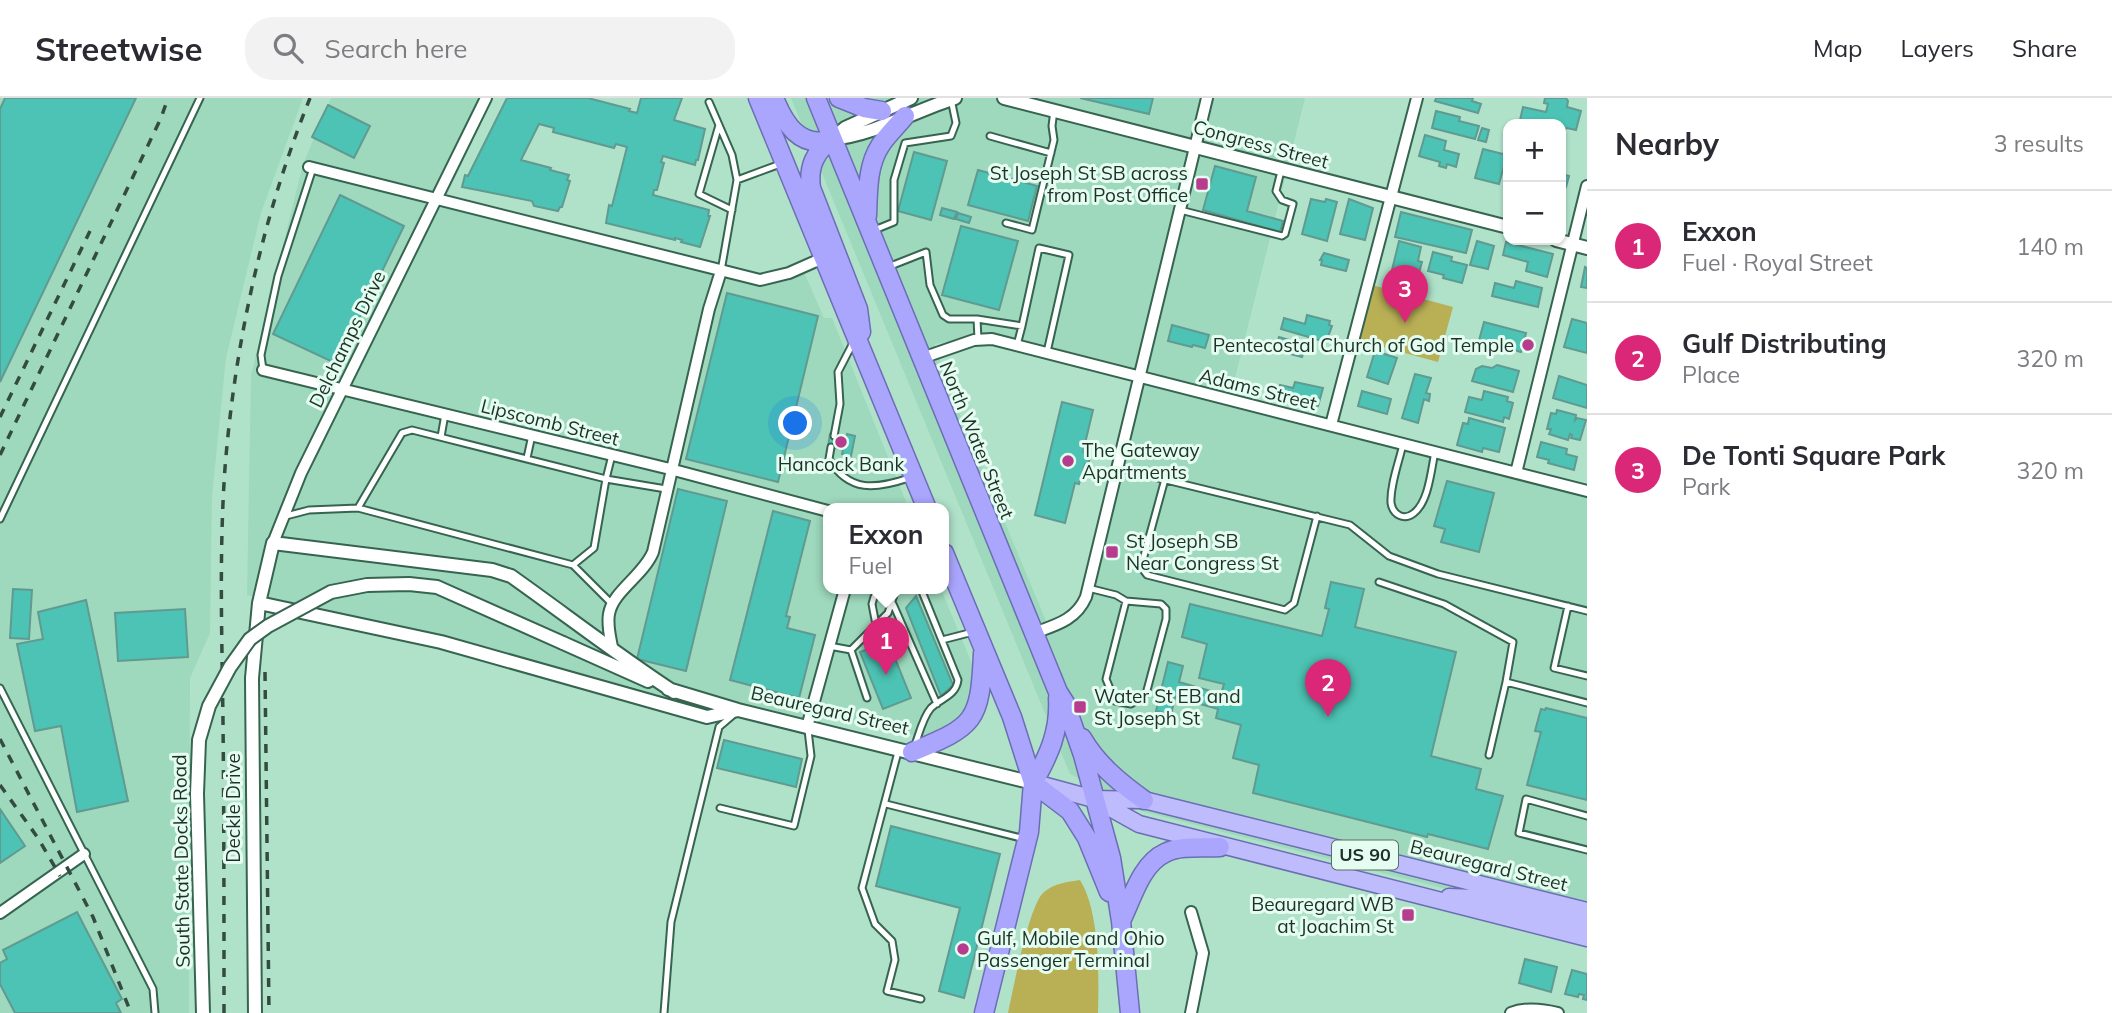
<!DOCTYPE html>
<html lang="en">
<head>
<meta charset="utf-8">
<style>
  body { margin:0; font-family:Mulish,sans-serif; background:#f2f2f3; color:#2b2b33 }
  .controls { position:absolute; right:21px; top:21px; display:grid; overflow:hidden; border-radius:14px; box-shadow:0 2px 5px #0004 }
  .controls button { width:63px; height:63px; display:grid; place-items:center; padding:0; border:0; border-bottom:2px solid #e1e1e2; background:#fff; color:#2b2b33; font:35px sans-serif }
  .you { position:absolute; left:796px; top:326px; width:24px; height:24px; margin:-18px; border:5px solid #fff; border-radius:50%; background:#1a73e8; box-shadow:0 0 0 10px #1a73e833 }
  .badge { display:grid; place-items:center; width:46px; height:46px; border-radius:50%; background:#db2777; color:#fff; font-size:23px; font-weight:700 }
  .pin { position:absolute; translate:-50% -58px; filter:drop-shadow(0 2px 4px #0008) }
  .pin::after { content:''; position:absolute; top:37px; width:24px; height:21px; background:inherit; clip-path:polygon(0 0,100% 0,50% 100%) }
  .popup { position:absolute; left:823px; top:405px; width:126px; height:91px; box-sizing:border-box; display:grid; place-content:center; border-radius:14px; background:#fff; filter:drop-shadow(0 2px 5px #0005); font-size:23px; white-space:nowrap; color:#7c7c81 }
  .popup b { font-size:26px; color:#2b2b33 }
  .popup::after { content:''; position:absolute; left:50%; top:100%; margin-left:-14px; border:14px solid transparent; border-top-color:#fff }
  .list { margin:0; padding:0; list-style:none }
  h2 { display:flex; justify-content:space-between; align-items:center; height:91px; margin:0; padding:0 28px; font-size:30px }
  h2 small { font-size:23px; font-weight:400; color:#7c7c81 }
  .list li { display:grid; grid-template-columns:46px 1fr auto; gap:21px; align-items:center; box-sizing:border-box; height:112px; padding:0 28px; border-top:2px solid #e1e1e2 }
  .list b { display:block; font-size:26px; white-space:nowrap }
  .list p { margin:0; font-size:23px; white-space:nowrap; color:#7c7c81 }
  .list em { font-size:23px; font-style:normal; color:#7c7c81 }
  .icon { flex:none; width:38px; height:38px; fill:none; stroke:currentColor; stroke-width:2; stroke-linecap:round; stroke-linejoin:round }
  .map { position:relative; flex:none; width:1587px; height:915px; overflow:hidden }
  header { display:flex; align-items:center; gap:42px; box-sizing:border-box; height:98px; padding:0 35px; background:#fff; border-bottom:2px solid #e1e1e2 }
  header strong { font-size:33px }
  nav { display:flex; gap:38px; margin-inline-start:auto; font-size:24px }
  .search { width:490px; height:63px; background:#f2f2f3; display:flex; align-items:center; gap:18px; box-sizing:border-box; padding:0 24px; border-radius:28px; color:#7c7c81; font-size:26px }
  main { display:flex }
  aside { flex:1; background:#fff }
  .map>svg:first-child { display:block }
  .built { fill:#9ed9bd }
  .green { fill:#b9b056 }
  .building { fill:#4cc3b4; stroke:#619a91; stroke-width:2 }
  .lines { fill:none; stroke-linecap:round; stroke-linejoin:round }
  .service-casing { stroke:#366450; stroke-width:9 }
  .minor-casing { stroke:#366450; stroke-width:14 }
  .tertiary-casing { stroke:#366450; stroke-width:16 }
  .primary-casing { stroke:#6b6eb2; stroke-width:19 }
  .trunk-casing { stroke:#6b6eb2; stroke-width:21 }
  .service { stroke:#fff; stroke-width:5 }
  .minor { stroke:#fff; stroke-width:10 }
  .tertiary { stroke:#fff; stroke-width:12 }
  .primary { stroke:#bfbcfe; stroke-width:16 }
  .trunk { stroke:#aaa6fe; stroke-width:18 }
  .rail { stroke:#334b40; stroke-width:3.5; stroke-dasharray:9 9; stroke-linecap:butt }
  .tertiary-bridge-casing { stroke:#366450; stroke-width:16; stroke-linecap:butt }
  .tertiary-bridge { stroke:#fff; stroke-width:12 }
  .poi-dot { fill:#b73c8d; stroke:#e4fdf0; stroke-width:2.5 }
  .labels { text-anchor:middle; stroke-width:6; stroke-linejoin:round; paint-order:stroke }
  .shield { fill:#e4fdf0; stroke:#596e64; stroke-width:2 }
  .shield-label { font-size:18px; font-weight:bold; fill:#1d3128 }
  .street-label { font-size:19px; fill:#1d3128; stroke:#e4fdf0 }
  .poi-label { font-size:19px; fill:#1d3128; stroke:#e4fdf0; text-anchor:start }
</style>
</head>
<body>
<header>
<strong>Streetwise</strong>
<div class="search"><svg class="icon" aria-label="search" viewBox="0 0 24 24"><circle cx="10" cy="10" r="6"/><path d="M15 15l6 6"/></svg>Search here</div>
<nav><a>Map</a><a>Layers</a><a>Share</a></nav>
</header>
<main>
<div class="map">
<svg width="1587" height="915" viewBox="0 0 1587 915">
  <rect width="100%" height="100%" fill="#b0e2ca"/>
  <path class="built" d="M0 0H303L261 115 226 260 212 398 210 535 190 580 189 915H0Z
    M331 0H493L447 97 761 177 790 171 800 165 824 220H832L909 411H828V491H941L975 573 977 585 964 621 936 639H923L822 618 818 639 247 497 251 277 303 66Z
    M791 0H1305L1231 296 990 237 935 246 946 283 1046 523 1060 521 1072 512 1083 490 1131 284 1587 390V827L1141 713 1070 676Z"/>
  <path class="green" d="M1372 187 1453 209 1438 264 1357 242Z
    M1080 782C1100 814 1099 878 1098 915H1008C1013 892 1029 806 1044 794 1055 785 1067 784 1080 782Z"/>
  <path class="building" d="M5 0H136L0 284V11Z
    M507 0H588L630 11 629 13 637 15 641 0H682L674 22 705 31 698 62H696L695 67 663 58 661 64 664 65 657 92H654L653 97 709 112 708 118H710L700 149 681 144 682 142 675 140V142L606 125 609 107 612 108 627 49 616 46 614 50 553 34 554 30 539 26 521 62 551 70 550 72 569 77 567 82 570 83 562 109H560L558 113 534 108 532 103 462 89 465 77 468 78Z
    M1080 0H1153L1149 16Z
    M1436 0H1473L1472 3 1481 6 1478 15 1435 3Z
    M1545 0H1566L1568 3 1567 9 1581 13 1576 32 1567 30 1561 33V26H1551L1547 24V26H1540L1520 22 1523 9 1546 14 1548 6 1544 5Z
    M328 7 370 28 354 60 312 39Z
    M1436 13 1460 19 1459 23 1479 28 1475 41 1432 30Z
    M1482 30 1489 32 1486 44 1478 42Z
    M1425 37 1446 43 1444 52 1459 56 1456 69 1447 66 1446 70 1439 68 1440 64 1419 58Z
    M1483 51 1507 57 1499 86 1475 80Z
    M914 54 947 63 931 122 898 113Z
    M1215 68 1256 79 1247 113 1283 123 1280 134 1203 112Z
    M978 72 1037 88 1028 123 968 107Z
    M1561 76 1569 78 1566 89 1562 88 1561 95Z
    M340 97 404 128 337 266 273 236Z
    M1311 101 1325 104 1326 101 1337 104 1327 143 1302 136Z
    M1349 101 1373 110 1365 142 1340 136Z
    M942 110 957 114 954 121 940 117Z
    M1401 114 1472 132 1466 155 1395 139Z
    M958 115 971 119 969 125 956 121Z
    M961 128 1018 143 999 212 942 197Z
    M1399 143 1421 149 1418 163 1422 164 1418 178 1392 172Z
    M1477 143 1494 148 1488 171 1470 167Z
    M1506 144 1553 156 1547 179 1526 173 1528 164 1503 157Z
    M1433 154 1452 159 1451 163 1467 167 1462 185 1443 180 1444 177 1428 173Z
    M1324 155 1349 162 1346 173 1321 167 1322 162H1320Z
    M1585 169 1587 170V190L1581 189Z
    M1392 172 1417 178 1416 183 1421 185 1418 195 1388 188Z
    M1516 183 1542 190 1538 209 1492 198 1495 185 1514 190Z
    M727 195 818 218 778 384 686 361Z
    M1307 217 1330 223 1329 227 1332 228 1326 244 1281 231 1284 220 1305 226Z
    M1572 221 1587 225V255L1564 249Z
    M1484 224 1526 235 1521 254 1491 246 1490 249 1478 246Z
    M1172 227 1209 237 1205 250 1193 247 1192 249 1168 243Z
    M1279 239 1306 247 1302 259 1275 252Z
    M1375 253 1397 260 1388 286 1367 279Z
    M1497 267 1519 273 1513 294 1472 283 1476 271 1482 268 1492 270Z
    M1415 276 1431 280 1426 295 1430 296 1429 303 1424 301 1418 325 1402 320Z
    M1559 278 1587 287V310L1553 300Z
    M1295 284 1323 290 1318 308 1277 298 1280 287 1293 290Z
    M1362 293 1391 301 1387 316 1358 308Z
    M1484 293 1508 299 1507 303 1513 305 1509 321 1504 319 1503 324 1465 314 1469 299 1482 302Z
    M1062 304 1093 312 1083 354 1086 355 1085 358 1090 359 1088 367 1085 366 1079 386 1075 385 1065 425 1035 417Z
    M1557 312 1576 317 1575 322 1577 320 1586 322 1580 342 1571 340 1572 337 1570 336 1568 342 1549 336 1551 331H1547L1551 315 1556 316Z
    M1469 320 1505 330 1499 354 1483 350 1482 354 1457 347 1463 325 1468 326Z
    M830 336 846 340 847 336 855 338 851 358 842 356 843 352 828 348Z
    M1541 344 1567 351 1566 356 1577 359 1574 372 1548 365 1549 362 1537 359Z
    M1447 383 1494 395 1479 454 1441 444 1445 431 1434 428Z
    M678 391 727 403 686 573 637 561Z
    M773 413 810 423 786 518 790 519 787 530 815 537 799 600 730 582Z
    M1331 484 1364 491 1355 529 1456 554 1431 658 1481 671 1476 691 1503 698 1488 751 1428 736 1427 739 1253 695 1259 667 1233 660 1241 627 1216 620 1218 611 1175 599 1171 617 1156 613 1168 564 1183 568 1179 584 1221 596 1224 586 1199 580 1207 546 1182 539 1190 506 1322 538 1329 511 1325 510Z
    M13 491 32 492 29 541 10 540Z
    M916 498 953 587 941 598 906 510Z
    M86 502 128 703 77 714 61 628 35 633 17 546 43 541 38 514Z
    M185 511 188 559 118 563 115 515Z
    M888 543 911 600 883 611 860 554Z
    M1546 610 1587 620V702L1527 687 1541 634 1535 633 1541 611 1545 612Z
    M724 642 802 661 796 689 717 670Z
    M0 711 25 748 0 765Z
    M891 728 1000 756 964 900 939 893 960 810 876 788Z
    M77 814 122 901 116 905 121 915H15L0 886V865L7 861 3 852Z
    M1525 861 1557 869 1551 894 1519 885Z
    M1572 872 1587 876V902L1583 901 1584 897 1579 896 1578 899 1565 896Z"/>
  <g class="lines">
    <g class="service-casing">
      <path id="service" d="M709 4 732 57 737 82 721 173
        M719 27 699 96 732 112
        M990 38 1051 55
        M737 82 783 65
        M1180 112 1282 138 1285 136 1293 106 1282 102 1276 93 1281 73
        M1006 125 1032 132 1054 42 1052 28 1054 12
        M872 133 894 124V82L905 45 951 38 956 25 951 1
        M888 169 926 154 930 187 943 217 949 221H977L1022 228 1017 247
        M977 221 978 241
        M1022 228 1039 150 1069 157 1047 254
        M263 272 261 257 278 178 313 70
        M834 338 840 306 838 274 853 245
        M441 339 445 316
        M1403 346C1399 364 1390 387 1391 405 1393 417 1404 423 1414 415 1429 403 1431 372 1435 354
        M831 349 829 361C849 395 876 391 909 380
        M612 357 606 381 666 391
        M527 360 532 337
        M1117 370 1350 427 1389 458 1438 476 1587 513
        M1165 381 1141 469 1147 477 1285 512 1294 505 1317 418
        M358 410 402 335 412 332 606 381 594 450 573 467
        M286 418 309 412 358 410 573 467 612 506
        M0 421 200 0
        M1379 484 1444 506 1513 544 1506 584 1587 605
        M1088 490 1116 497 1126 503 1161 506 1166 511V521L1146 596 1131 606 1115 603 1106 581 1126 503
        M874 499 872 506 876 527
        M893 506 937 606
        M1568 508 1554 570 1587 578
        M942 542 973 534
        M829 548 851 552 888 515 896 491
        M851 552 867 600
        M0 590 153 891 155 915
        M915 647C919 636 923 619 931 610 941 600 956 598 958 582L921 491
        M898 654 862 790 875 826 892 843 895 862 887 893 921 901
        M1489 657 1506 584
        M886 706 1025 741
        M720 710 794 728 811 658 808 632
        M1587 718 1526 701 1519 735 1587 752
        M664 915 671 824 719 629 733 617"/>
    </g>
    <g class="minor-casing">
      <path id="minor" d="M309 69 760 182 789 175 823 160
        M922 260 974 242 992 241 1587 393
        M263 272 670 371 828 413
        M1331 327 1417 0
        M1516 375 1587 88
        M273 445 301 375 486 0
        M1034 535C1056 527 1076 522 1086 499L1207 0
        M612 549C610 538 607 527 609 516 613 493 643 478 653 454L709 211 721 173
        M807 629 845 491
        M1191 814 1203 855 1191 915
        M0 815 84 756
        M1511 915C1526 909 1542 911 1558 915"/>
    </g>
    <g class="tertiary-casing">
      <path id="tertiary" d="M1004 0 1508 129
        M832 41C874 37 914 13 955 0
        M832 41 845 30 911 0
        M1556 142 1587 150
        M259 505 441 544 707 619 738 612
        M563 545 648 583
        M668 591 738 612 1033 685
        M255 915 252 580 259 505 273 445 492 472 511 478C566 517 619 558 674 594"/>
    </g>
    <g class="primary-casing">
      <path id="primary" d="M1035 685 1094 701 1144 702 1587 813
        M1096 702 1139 726 1587 840
        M1449 799 1475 800 1587 826"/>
    </g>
    <g class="trunk-casing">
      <path id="trunk" d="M758 0 927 411
        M774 0C784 25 800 52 832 41
        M816 0 1058 594 1065 605 1083 657 1111 760 1121 823 1130 915
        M839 0 864 10 882 13
        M832 41C815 54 808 68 811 90L858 211 861 234
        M867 118C868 95 867 68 880 48 887 37 897 28 905 18
        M944 455 1012 619 1033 685 1029 734 984 915
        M1082 640C1097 666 1120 685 1144 702
        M912 654C975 628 980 624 983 555
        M1033 685 1070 713 1087 740 1109 794
        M1033 685C1049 657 1060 633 1058 600
        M1121 823C1132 801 1141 766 1165 755 1180 747 1204 750 1220 749"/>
    </g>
    <use href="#service" class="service"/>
    <use href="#minor" class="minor"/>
    <use href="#tertiary" class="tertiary"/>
    <use href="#primary" class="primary"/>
    <use href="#trunk" class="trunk"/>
    <path class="rail" d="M0 319 90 133
      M0 357 161 20 168 0
      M265 574 269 915
      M0 641 93 819 131 915
      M0 687 38 740 60 778
      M224 915C224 818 224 721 223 624 222 539 219 454 225 370 235 244 263 117 310 0"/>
    <g class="tertiary-bridge-casing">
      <path id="tertiary-bridge" d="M203 915 197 696 199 642 209 608 230 569 250 541 268 528 331 494 367 487 409 486 437 489 563 545"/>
    </g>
    <use href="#tertiary-bridge" class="tertiary-bridge"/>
  </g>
  <g class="poi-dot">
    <rect x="1195" y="79" width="14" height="14" rx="3.5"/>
    <circle cx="1528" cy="247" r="7"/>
    <circle cx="841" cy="344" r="7"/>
    <circle cx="1068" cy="363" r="7"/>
    <rect x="1105" y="447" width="14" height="14" rx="3.5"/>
    <rect x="1073" y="602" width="14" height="14" rx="3.5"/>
    <rect x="1401" y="810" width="14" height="14" rx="3.5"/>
    <circle cx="963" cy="851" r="7"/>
  </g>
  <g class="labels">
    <rect class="shield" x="1332" y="742.5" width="66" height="29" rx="5"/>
    <g class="shield-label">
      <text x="1365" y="763">US 90</text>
    </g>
    <g class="street-label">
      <text transform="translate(1261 46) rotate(15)" y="7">Congress Street</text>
      <text transform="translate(347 241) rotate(-64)" y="7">Delchamps Drive</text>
      <text transform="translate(1258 291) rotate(14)" y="7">Adams Street</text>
      <text transform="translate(550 324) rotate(14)" y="7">Lipscomb Street</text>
      <text transform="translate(977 342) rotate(68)" y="7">North Water Street</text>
      <text transform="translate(830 612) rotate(13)" y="7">Beauregard Street</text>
      <text transform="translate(233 710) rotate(-90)" y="7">Deckle Drive</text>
      <text transform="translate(181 763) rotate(-91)" y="7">South State Docks Road</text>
      <text transform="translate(1489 767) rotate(14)" y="7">Beauregard Street</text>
    </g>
    <g class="poi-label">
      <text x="1188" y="82" text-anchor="end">St Joseph St SB across<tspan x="1188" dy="22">from Post Office</tspan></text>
      <text x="1514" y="254" text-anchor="end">Pentecostal Church of God Temple</text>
      <text x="1082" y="359">The Gateway<tspan x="1082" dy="22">Apartments</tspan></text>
      <text x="841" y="373" text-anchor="middle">Hancock Bank</text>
      <text x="1126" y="450">St Joseph SB<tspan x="1126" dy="22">Near Congress St</tspan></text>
      <text x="1094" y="605">Water St EB and<tspan x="1094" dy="22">St Joseph St</tspan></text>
      <text x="1394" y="813" text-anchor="end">Beauregard WB<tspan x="1394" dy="22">at Joachim St</tspan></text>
      <text x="977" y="847">Gulf, Mobile and Ohio<tspan x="977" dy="22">Passenger Terminal</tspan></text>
    </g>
  </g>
</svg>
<div class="controls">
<button>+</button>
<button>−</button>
</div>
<div class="you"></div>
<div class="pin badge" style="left:886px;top:577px">1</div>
<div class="popup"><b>Exxon</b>Fuel</div>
<div class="pin badge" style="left:1328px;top:619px">2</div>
<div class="pin badge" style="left:1405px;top:225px">3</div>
</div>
<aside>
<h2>Nearby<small>3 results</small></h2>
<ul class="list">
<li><span class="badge">1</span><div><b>Exxon</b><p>Fuel · Royal Street</p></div><em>140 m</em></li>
<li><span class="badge">2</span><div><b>Gulf Distributing</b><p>Place</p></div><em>320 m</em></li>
<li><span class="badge">3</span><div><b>De Tonti Square Park</b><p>Park</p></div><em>320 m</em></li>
</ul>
</aside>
</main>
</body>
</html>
